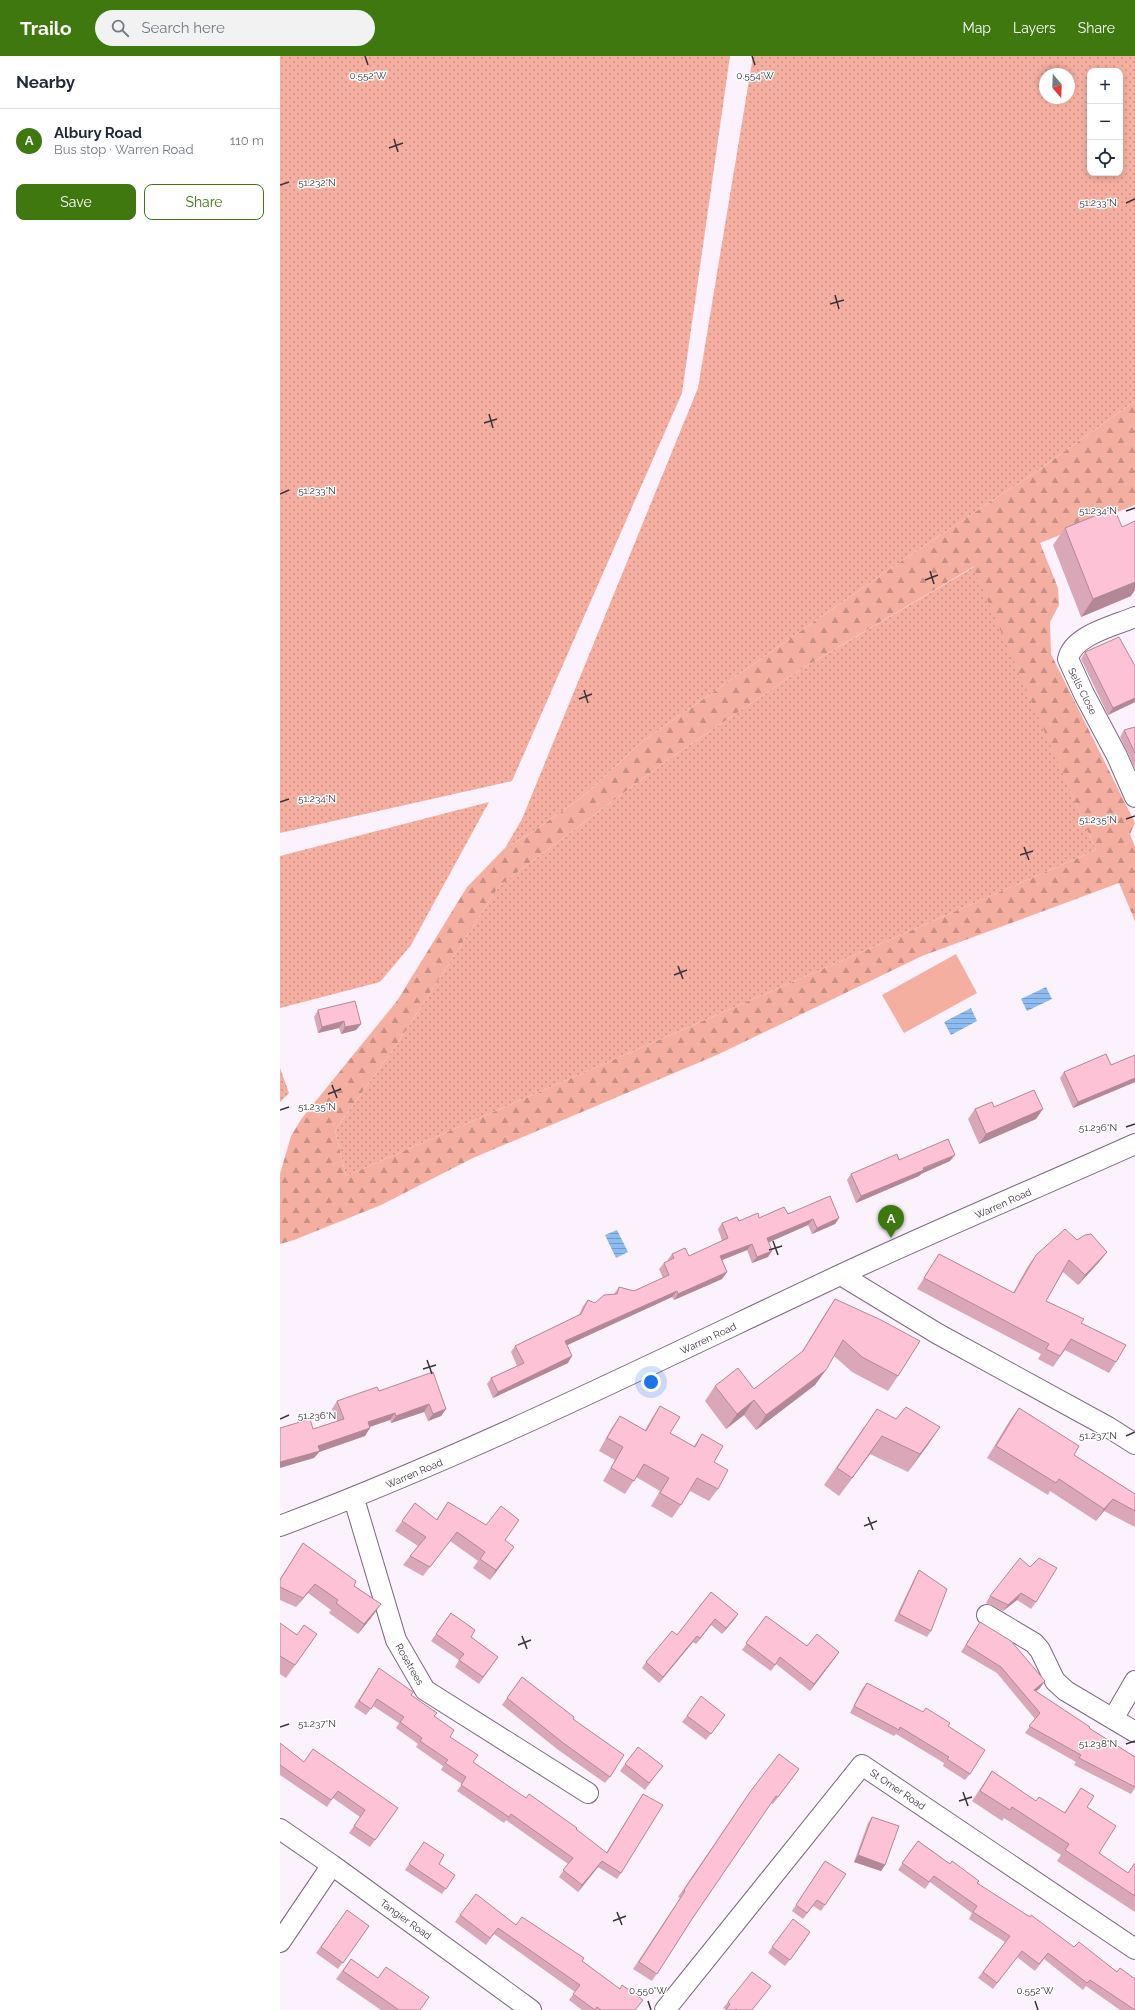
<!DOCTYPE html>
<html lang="en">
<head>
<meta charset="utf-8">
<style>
  body { margin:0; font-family:Raleway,sans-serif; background:#f2f2f3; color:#1f2937 }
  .controls { position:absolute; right:12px; top:12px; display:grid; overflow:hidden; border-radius:8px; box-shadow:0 2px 6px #0003 }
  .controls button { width:36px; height:36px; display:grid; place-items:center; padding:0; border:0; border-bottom:1px solid #e0e1e3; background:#fff; color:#1f2937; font:20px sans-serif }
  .compass { position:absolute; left:759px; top:12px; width:36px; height:36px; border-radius:50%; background:#fff; box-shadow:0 2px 6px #0003; rotate:161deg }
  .you { position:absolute; left:371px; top:1326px; width:14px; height:14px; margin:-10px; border:3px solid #fff; border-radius:50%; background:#1a73e8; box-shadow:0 0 0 6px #1a73e833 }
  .badge { display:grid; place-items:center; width:26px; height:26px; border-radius:50%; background:#3e780f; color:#fff; font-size:13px; font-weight:700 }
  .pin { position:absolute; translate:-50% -33px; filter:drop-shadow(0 1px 2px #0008) }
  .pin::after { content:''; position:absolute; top:21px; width:14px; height:12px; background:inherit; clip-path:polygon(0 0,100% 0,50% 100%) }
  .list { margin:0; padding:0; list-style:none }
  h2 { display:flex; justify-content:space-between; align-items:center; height:52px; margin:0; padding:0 16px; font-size:17px }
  h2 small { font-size:13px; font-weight:400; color:#747a83 }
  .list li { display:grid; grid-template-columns:26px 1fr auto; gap:12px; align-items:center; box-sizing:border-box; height:64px; padding:0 16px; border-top:1px solid #e0e1e3 }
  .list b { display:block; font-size:15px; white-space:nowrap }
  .list p { margin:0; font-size:13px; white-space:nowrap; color:#747a83 }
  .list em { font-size:13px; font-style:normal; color:#747a83 }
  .actions { display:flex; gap:8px; padding:12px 16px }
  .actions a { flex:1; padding:9px 0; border:1px solid #3e780f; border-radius:8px; text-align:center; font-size:14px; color:#3e780f }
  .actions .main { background:#3e780f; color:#fff }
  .icon { flex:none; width:22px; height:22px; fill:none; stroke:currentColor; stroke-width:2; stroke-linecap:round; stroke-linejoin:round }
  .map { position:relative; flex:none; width:855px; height:1954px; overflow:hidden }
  header { display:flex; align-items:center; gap:24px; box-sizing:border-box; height:56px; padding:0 20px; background:#3e780f; color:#fff }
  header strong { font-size:19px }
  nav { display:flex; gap:22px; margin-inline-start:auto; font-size:14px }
  .search { width:280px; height:36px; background:#f2f2f3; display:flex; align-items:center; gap:10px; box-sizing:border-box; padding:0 14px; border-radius:22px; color:#747a83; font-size:15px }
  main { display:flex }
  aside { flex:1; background:#fff }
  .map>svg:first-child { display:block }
  .grass { fill:url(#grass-dots); fill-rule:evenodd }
  .forest { fill:url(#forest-firs); fill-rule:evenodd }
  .pitch { fill:#f5afa1 }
  .water { fill:url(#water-rules) }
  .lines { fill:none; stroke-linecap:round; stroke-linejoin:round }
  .minor-casing { stroke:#7d6981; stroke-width:22 }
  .minor { stroke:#fff; stroke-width:20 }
  .wall { fill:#daa7b9 }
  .shaded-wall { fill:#b28896 }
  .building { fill:#fec2d7; stroke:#b28896 }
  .ticks { fill:none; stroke:#3b323c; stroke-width:1.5 }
  .labels { text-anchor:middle; stroke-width:3; stroke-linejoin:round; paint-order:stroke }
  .street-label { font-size:10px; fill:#3b323c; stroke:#fff }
  .ticks-label { font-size:10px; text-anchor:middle; fill:#3b323c; stroke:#fff; stroke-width:3; stroke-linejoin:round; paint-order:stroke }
</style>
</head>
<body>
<header>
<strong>Trailo</strong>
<div class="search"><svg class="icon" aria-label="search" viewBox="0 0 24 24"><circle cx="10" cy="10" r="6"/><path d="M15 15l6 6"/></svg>Search here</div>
<nav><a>Map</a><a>Layers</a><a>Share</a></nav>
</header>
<main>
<aside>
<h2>Nearby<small></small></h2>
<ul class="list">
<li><span class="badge">A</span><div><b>Albury Road</b><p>Bus stop · Warren Road</p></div><em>110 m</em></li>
</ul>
<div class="actions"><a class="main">Save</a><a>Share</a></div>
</aside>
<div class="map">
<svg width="855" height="1954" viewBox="0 0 855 1954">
  <defs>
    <pattern id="grass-dots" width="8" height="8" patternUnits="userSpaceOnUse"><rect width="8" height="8" fill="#f5afa1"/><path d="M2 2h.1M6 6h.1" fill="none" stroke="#c88f84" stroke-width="1.8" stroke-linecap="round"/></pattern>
    <pattern id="forest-firs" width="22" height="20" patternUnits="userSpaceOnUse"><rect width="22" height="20" fill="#f5afa1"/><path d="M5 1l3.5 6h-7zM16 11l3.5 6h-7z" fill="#c88f84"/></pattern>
    <pattern id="water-rules" width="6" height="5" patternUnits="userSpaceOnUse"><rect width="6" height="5" fill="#8dbcf1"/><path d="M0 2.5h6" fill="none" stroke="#7499c4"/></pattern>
  </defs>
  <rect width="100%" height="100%" fill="#fbf2fd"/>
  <path class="grass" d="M0 0H450L402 337 232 725 0 777Z
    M473 0H855V345L757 415 617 508 363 685 301 742 248 779 225 792 242 763 418 332ZM810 15H840V117H810ZM765 18H789V42H765Z
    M694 511 816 794 66 1120 55 1074 117 988 219 830 389 703 523 612Z
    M209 746 131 889 100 926 0 952V800Z
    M0 1012 9 1037 0 1046Z"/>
  <path class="forest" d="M855 345V449L760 487 778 532 779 549 770 566 771 598 855 767 850 778 855 791V865L839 827 642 900 439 998 193 1102 101 1149 14 1184 0 1188V1118L11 1080 22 1062 117 945 187 831 225 792 248 779 301 742 363 685 617 508 757 415ZM693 511 816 794 66 1120 55 1074 117 988 219 830 389 703 523 612Z"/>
  <path class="pitch" d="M676 898 697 937 624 977 602 939Z"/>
  <path class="water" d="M766 931 772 943 747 955 741 943Z
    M691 952 697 965 671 979 664 966Z
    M337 1174 348 1196 336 1202 325 1179Z"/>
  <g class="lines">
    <g class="minor-casing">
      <path id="minor" d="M855 561C834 570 793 579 788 603L804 638 837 700 855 741
        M561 1219 658 1278 828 1371 855 1388
        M74 1443 116 1584 145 1634 308 1737
        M0 1470C191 1398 373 1307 558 1220 656 1174 757 1132 855 1088
        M707 1559 754 1587 760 1594 775 1625 786 1635 855 1676
        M833 1663 855 1625
        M0 1773 52 1809 251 1954
        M0 1886 52 1809
        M385 1954 582 1709 855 1893"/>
    </g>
    <use href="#minor" class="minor"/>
  </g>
  <path class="wall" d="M785 472 851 540 801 561 773 489Z
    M805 596 855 610V646L828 659 801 603Z
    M855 671V713L840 681 844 674Z
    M38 954 81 968 76 974 61 978 59 972 38 977 34 961Z
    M855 999V1026L793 1052 780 1022 784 1016 831 1009Z
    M714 1051 756 1063 699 1088 688 1063 695 1053Z
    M619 1104 670 1105 641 1118 639 1120 576 1147 567 1124 571 1118Z
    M508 1158 559 1162 555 1168 532 1178 528 1169 489 1186 488 1201 472 1207 467 1194 442 1204 447 1216 442 1223 394 1244 392 1241 287 1289 288 1307 213 1342 207 1328 211 1322 237 1310 231 1296 235 1290 299 1259 303 1250 308 1244 315 1247 334 1238 339 1231 354 1235 383 1222 379 1213 384 1207 387 1205 392 1198 409 1200 442 1185 438 1173 442 1167Z
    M797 1184 827 1196 819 1206 798 1229 783 1216 766 1245 801 1267 836 1306 829 1317 785 1294 773 1311 758 1303 761 1298 637 1233 659 1198 733 1237 748 1210 756 1199Z
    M555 1243 618 1320 608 1335 572 1316 554 1300 535 1329 476 1374 464 1359 446 1373 425 1345 435 1330 474 1333 521 1297 545 1258Z
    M99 1335 166 1353 161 1360 148 1365 144 1356 111 1367 110 1364 90 1371 85 1380 39 1396 34 1402 33 1373 57 1365 52 1353 57 1345Z
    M380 1350 390 1377 414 1390 422 1378 434 1406 438 1433 429 1445 410 1435 401 1449 392 1462 371 1450 380 1435 356 1421 345 1438 323 1425 335 1404 319 1395 331 1373 340 1360 365 1374 372 1362Z
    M739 1352 794 1399 855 1438V1471L824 1455 816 1465 770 1435 768 1439 707 1402 730 1364Z
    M616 1363 660 1371 628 1416 590 1398 559 1440 544 1429 584 1371Z
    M168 1446 225 1484 227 1501 210 1524 193 1512 198 1505 170 1485 143 1520 123 1509 130 1500 138 1490 115 1475 135 1447 156 1464Z
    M23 1487 74 1530 101 1548 94 1558 78 1578 49 1557 51 1554 28 1537 16 1551 0 1544V1523Z
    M750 1511 756 1546 751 1553 737 1544 723 1555 706 1547 710 1540Z
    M639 1514 651 1575 647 1581 614 1565 635 1521Z
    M431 1536 458 1558 442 1578 431 1569 416 1588 413 1586 379 1627 362 1612 366 1606 397 1579Z
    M171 1557 191 1581 218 1601 199 1628 175 1611 179 1604 151 1585Z
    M486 1560 527 1590 559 1596 530 1635 496 1608 491 1615 462 1594Z
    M700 1566 765 1625 760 1632 756 1636 809 1672 855 1701V1732L851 1738 794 1709 796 1706 745 1677 755 1663 717 1617 681 1596Z
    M0 1567 17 1579 37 1578 6 1622 0 1618Z
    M99 1612 131 1639 154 1660 170 1681 193 1706 246 1742 296 1773 326 1797 363 1738 341 1817 337 1823 318 1811 298 1836 279 1821 288 1808 226 1764 224 1767 177 1735 182 1728 161 1714 163 1710 136 1691 138 1688 116 1672 119 1667 93 1650 86 1659 74 1651Z
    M242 1621 293 1663 330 1721 325 1727 277 1693 222 1649Z
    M587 1627 668 1670 690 1718 685 1724 663 1710 664 1707 616 1678 614 1680 570 1657 582 1633Z
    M445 1659 426 1684 402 1666 407 1660Z
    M0 1687 24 1706 118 1752 90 1791 69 1777 80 1761 53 1742 47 1751 0 1719Z
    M345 1708 378 1716 365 1734 340 1715Z
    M712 1715 756 1745 784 1757 801 1732 819 1797 848 1817 855 1807V1856L777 1805 781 1799 724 1762 722 1765 692 1745Z
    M514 1720 493 1748 491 1747 412 1863 372 1925 353 1913 400 1842 398 1841 470 1736Z
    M592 1761 605 1809 601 1815 574 1806 588 1767Z
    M638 1785 697 1827 855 1954H840L806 1930 803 1934 764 1903 755 1915 737 1901 713 1933 698 1922 725 1886 689 1863 692 1857 650 1826 645 1833 618 1814Z
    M144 1786 159 1808 175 1819 162 1838 125 1814Z
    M545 1805 566 1818 541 1855 533 1850 523 1863 512 1855Z
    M67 1854 89 1870 58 1913 36 1897Z
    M180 1859 236 1869 302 1905 356 1954H302L289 1944 295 1936 214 1878 206 1889 175 1866Z
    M526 1883 505 1910 488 1897 492 1891Z
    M71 1903 140 1954H101L56 1923Z
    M491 1930 472 1954H446L443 1952 448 1946Z"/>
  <path class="shaded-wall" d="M855 526V534L851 540 801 561 813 543Z
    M855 642V646L828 659 833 652Z
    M64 965 59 972 38 977 42 971Z
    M81 968 76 974 61 978 65 971Z
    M855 1022V1026L793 1052 798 1046Z
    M763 1053 756 1063 699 1088 706 1078Z
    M675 1099 670 1105 641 1118 639 1120 576 1147 581 1140Z
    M559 1162 555 1168 532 1178 537 1172Z
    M533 1163 528 1169 483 1189 487 1182Z
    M472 1188 467 1194 435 1207 440 1200Z
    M492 1195 488 1201 472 1207 477 1201Z
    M827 1196 819 1206 798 1229 805 1219Z
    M447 1216 442 1223 394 1244 398 1238Z
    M397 1235 392 1241 281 1292 285 1285Z
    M292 1300 288 1307 213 1342 218 1336Z
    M546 1314 535 1329 476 1374 486 1359Z
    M474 1344 464 1359 446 1373 457 1358Z
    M149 1348 144 1356 111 1367 116 1360Z
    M166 1353 161 1360 148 1365 153 1358Z
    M115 1357 110 1364 83 1373 88 1366Z
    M660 1371 648 1389 628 1416 640 1398Z
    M90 1372 85 1380 39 1396 34 1402 0 1412V1406L38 1390Z
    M602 1380 590 1398 559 1440 572 1422Z
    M833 1443 824 1455 816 1465 824 1453Z
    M234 1491 227 1501 210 1524 216 1514Z
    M35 1528 28 1537 16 1551 23 1542Z
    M741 1537 737 1544 723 1555 728 1549Z
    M101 1548 94 1558 78 1578 84 1568Z
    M458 1558 454 1564 442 1578 446 1572Z
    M435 1563 431 1569 416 1588 420 1582Z
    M417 1580 413 1586 379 1627 383 1621Z
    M559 1596 555 1602 530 1635 534 1628Z
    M765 1625 760 1632 749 1641 754 1634Z
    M578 1799 605 1809 601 1815 574 1806Z
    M322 1805 318 1811 298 1836 302 1829Z"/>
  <path class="building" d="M834 452 842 471 855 465V526L813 543 785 472Z
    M839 581 855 610V642L833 652 805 596Z
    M855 671V697L844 674Z
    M75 945 81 968 65 971 64 965 42 971 38 954Z
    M826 998 831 1009 855 999V1022L798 1046 784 1016Z
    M754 1034 763 1053 706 1078 695 1053 712 1046 714 1051Z
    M668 1083 675 1099 643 1112 644 1114 581 1140 571 1118 617 1098 619 1104Z
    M550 1140 559 1162 537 1172 533 1163 487 1182 492 1195 477 1201 472 1188 440 1200 447 1216 398 1238 397 1235 285 1285 292 1300 218 1336 211 1322 244 1307 235 1290 301 1258 308 1244 315 1247 324 1239 337 1238 339 1231 354 1235 389 1219 384 1207 394 1202 392 1198 405 1192 409 1200 448 1182 442 1167 457 1161 459 1165 478 1157 479 1162 504 1151 508 1158Z
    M785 1173 797 1184 805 1179 811 1178 827 1196 805 1219 789 1204 766 1245 804 1263 801 1267 846 1289 836 1306 791 1283 780 1300 766 1293 769 1288 644 1222 659 1198 734 1237 756 1199Z
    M555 1243 601 1264 640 1285 618 1320 582 1301 563 1284 546 1314 486 1359 474 1344 457 1358 435 1330 458 1312 474 1333 523 1295Z
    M153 1316 166 1353 153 1358 149 1348 116 1360 115 1357 88 1366 90 1372 38 1390 40 1395 0 1406V1372L30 1363 33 1373 64 1363 57 1345 97 1331 99 1335Z
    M380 1350 400 1361 390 1377 415 1391 422 1378 443 1390 434 1406 448 1414 438 1433 417 1422 401 1449 380 1437 389 1422 364 1408 354 1425 331 1412 343 1391 327 1382 340 1360 366 1375Z
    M626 1351 660 1371 640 1398 602 1380 572 1422 557 1412 597 1353 616 1363Z
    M739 1352 799 1390 794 1399 855 1438V1455L833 1443 824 1453 779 1423 776 1427 716 1390Z
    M168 1446 206 1469 221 1450 239 1464 225 1484 234 1491 216 1514 200 1503 205 1496 177 1476 150 1511 130 1500 146 1481 122 1465 135 1447 157 1464Z
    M23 1487 76 1525 74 1530 101 1548 84 1568 56 1547 58 1544 35 1528 23 1542 0 1531V1524Z
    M740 1502 750 1511 759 1502 777 1512 756 1546 741 1537 728 1549 710 1540Z
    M639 1514 667 1533 651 1575 619 1558Z
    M431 1536 458 1558 446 1572 435 1563 420 1582 417 1580 383 1621 366 1606 392 1575 397 1579Z
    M171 1557 195 1574 191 1581 218 1601 203 1621 179 1604 184 1598 156 1578Z
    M486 1560 527 1590 537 1578 559 1596 534 1628 500 1601 495 1609 466 1587Z
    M700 1566 731 1585 765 1625 754 1634 810 1671 809 1672 855 1701V1731L799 1702 801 1699 749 1670 760 1657 721 1611 686 1589Z
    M0 1567 17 1579 24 1569 37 1578 15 1609 0 1600Z
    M99 1612 133 1636 131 1639 157 1657 154 1660 174 1674 170 1681 198 1699 193 1706 246 1742 249 1738 297 1772 296 1773 327 1797 363 1738 383 1749 341 1817 322 1805 302 1829 283 1814 293 1802 231 1758 229 1761 181 1729 186 1721 165 1707 168 1704 140 1685 142 1682 120 1666 124 1661 97 1643 91 1653 79 1645Z
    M242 1621 294 1661 293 1663 344 1699 330 1721 282 1686 227 1642Z
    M587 1627 643 1656 646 1652 670 1667 668 1670 705 1694 690 1718 667 1703 669 1701 620 1671 619 1674 574 1650Z
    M421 1640 445 1659 431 1678 407 1660Z
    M0 1687 24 1706 33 1693 118 1752 95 1784 74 1770 85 1754 58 1735 51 1744 0 1709Z
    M358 1691 383 1710 369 1727 345 1708Z
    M499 1698 519 1713 498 1741 496 1740 412 1863 377 1918 359 1906 405 1835 404 1834 470 1736Z
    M712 1715 756 1745 759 1741 785 1757 801 1732 814 1740 807 1751 836 1770 819 1797 848 1817 855 1807V1840L785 1794 789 1788 732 1751 730 1754 700 1735Z
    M592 1761 619 1770 605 1809 578 1799Z
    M638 1785 670 1808 672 1805 699 1825 697 1827 750 1861 751 1859 794 1891 799 1886 837 1916 840 1912 855 1923V1954L810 1924 807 1927 768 1897 759 1908 742 1895 717 1927 703 1916 730 1880 693 1856 697 1850 654 1820 649 1826 622 1807Z
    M144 1786 164 1799 159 1808 175 1819 166 1833 129 1808Z
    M545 1805 566 1818 545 1849 537 1844 527 1857 516 1849Z
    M196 1838 236 1869 242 1861 304 1902 302 1905 340 1933 342 1929 363 1944 355 1954H321L317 1951 315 1954 293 1938 300 1929 218 1872 210 1882 180 1859Z
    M67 1854 89 1870 63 1907 41 1891Z
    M513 1863 530 1876 510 1904 492 1891Z
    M71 1903 98 1922 106 1911 149 1941 140 1954H119L63 1915Z
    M472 1916 491 1930 472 1954H457L456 1953V1954H446L450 1948 448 1946Z"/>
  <path class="ticks" d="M85 0 88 9M472 0 475 9M114 83 118 96M109 92 123 87M0 129 9 126M846 147 855 143M555 239 559 253M550 248 564 244M209 358 213 372M204 367 217 363M0 438 9 434M846 455 855 452M650 515 654 528M645 524 658 519M304 634 308 647M299 643 312 638M0 746 9 743M846 763 855 760M744 791 749 804M740 799 753 795M398 910 403 923M394 919 407 914M52 1029 57 1042M48 1038 61 1033M0 1054 9 1051M846 1071 855 1068M493 1185 498 1199M489 1194 502 1190M147 1304 152 1318M143 1313 156 1309M0 1363 9 1359M846 1380 855 1376M588 1461 593 1474M584 1470 597 1465M242 1580 247 1593M238 1589 251 1584M0 1671 9 1668M846 1688 855 1685M683 1736 688 1750M679 1745 692 1741M337 1856 342 1869M333 1865 346 1860M368 1945 371 1954M755 1945 758 1954"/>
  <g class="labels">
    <g class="street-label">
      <text transform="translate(803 635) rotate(63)" y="4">Sells Close</text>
      <text transform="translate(723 1147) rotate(-24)" y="4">Warren Road</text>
      <text transform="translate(428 1282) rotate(-25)" y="4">Warren Road</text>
      <text transform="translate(134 1417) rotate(-23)" y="4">Warren Road</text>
      <text transform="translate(130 1608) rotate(60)" y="4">Rosetrees</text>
      <text transform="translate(618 1733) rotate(34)" y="4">St Omer Road</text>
      <text transform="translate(126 1863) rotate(36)" y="4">Tangier Road</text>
    </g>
  </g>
  <g class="ticks-label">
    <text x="88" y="23">0.552°W</text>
    <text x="475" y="23">0.554°W</text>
    <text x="37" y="130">51.232°N</text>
    <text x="818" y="150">51.233°N</text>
    <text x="37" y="438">51.233°N</text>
    <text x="818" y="458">51.234°N</text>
    <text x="37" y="746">51.234°N</text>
    <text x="818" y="767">51.235°N</text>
    <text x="37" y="1054">51.235°N</text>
    <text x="818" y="1075">51.236°N</text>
    <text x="37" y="1363">51.236°N</text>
    <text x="818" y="1383">51.237°N</text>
    <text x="37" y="1671">51.237°N</text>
    <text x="818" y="1691">51.238°N</text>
    <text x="368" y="1938">0.550°W</text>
    <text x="755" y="1938">0.552°W</text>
  </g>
</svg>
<div class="controls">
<button>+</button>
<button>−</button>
<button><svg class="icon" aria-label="locate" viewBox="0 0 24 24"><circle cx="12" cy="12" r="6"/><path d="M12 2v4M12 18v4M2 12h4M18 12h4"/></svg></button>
</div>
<svg class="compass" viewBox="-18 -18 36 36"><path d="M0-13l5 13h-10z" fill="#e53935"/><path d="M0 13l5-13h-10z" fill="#747a83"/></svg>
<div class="you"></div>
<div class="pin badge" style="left:611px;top:1182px">A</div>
</div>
</main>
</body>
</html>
